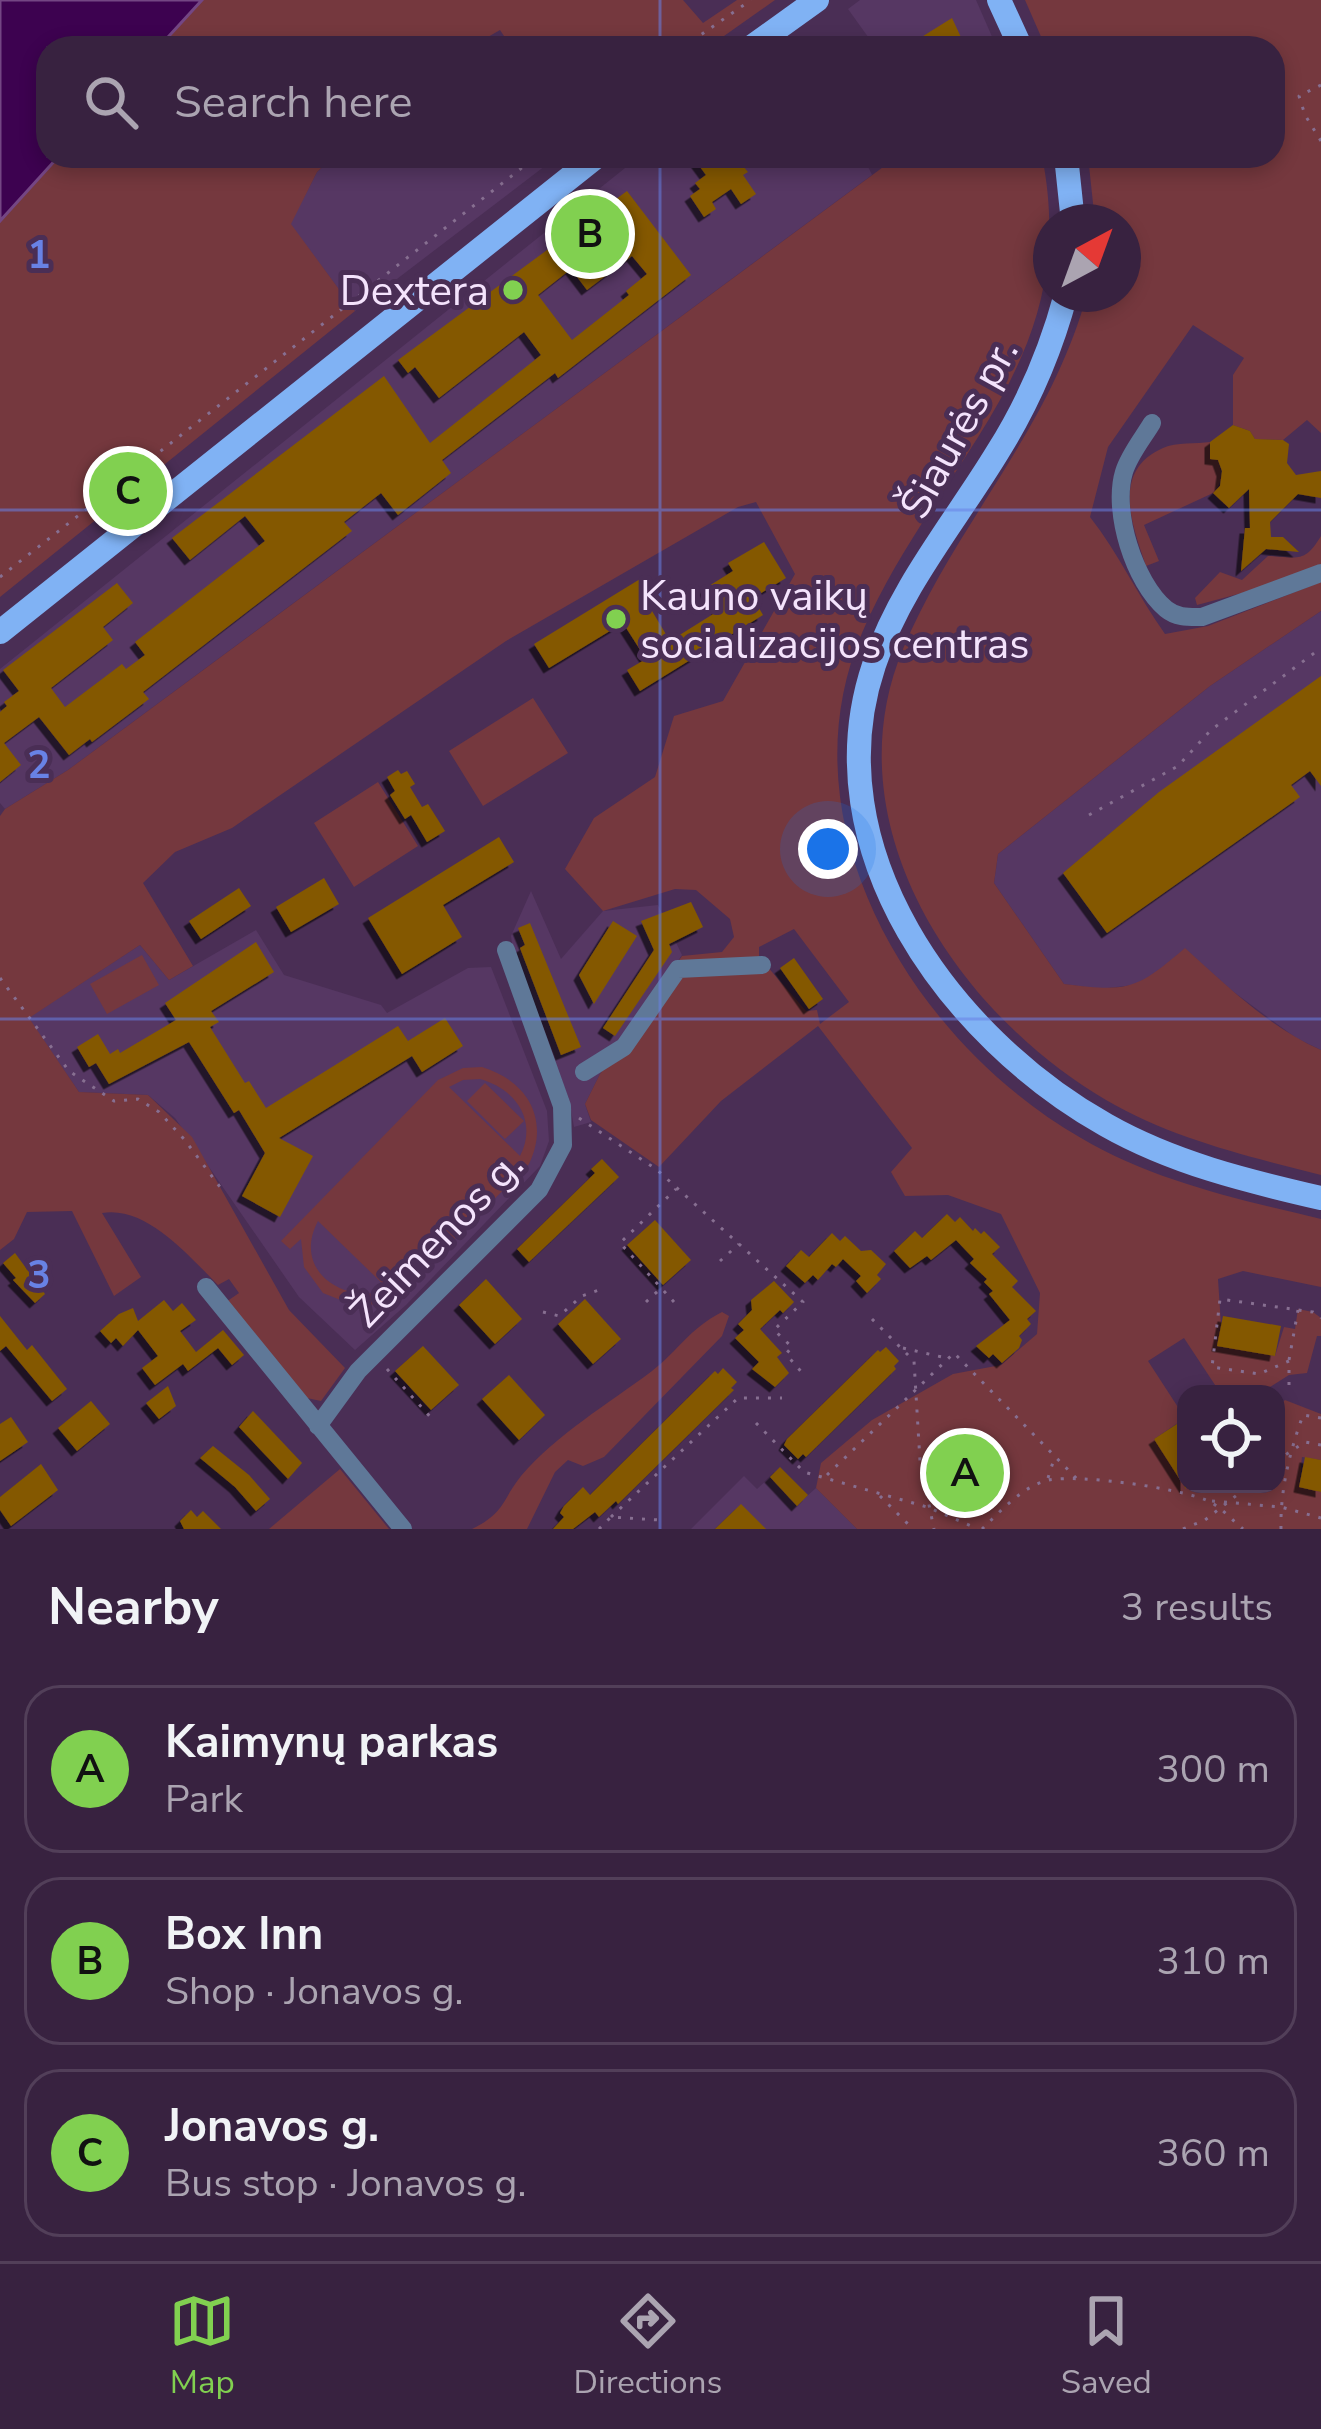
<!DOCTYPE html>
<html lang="en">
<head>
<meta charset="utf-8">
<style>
  body { margin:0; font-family:"Nunito Sans",sans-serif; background:#3f2a47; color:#f1f3f6 }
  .controls { position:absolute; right:36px; bottom:36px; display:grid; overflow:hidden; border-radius:24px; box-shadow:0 6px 18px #0003 }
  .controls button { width:108px; height:108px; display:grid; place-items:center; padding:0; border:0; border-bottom:3px solid #523f59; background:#382240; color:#f1f3f6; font:60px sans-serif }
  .compass { position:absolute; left:1033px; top:204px; width:108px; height:108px; border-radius:50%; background:#382240; box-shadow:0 6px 18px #0003; rotate:41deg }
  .you { position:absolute; left:828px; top:849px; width:42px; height:42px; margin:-30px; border:9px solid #fff; border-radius:50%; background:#1a73e8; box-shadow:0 0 0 18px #1a73e833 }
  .badge { display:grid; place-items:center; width:78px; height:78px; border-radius:50%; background:#81d050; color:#111; font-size:39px; font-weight:700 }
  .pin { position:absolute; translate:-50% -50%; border:6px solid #fff; box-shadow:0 3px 12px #0006 }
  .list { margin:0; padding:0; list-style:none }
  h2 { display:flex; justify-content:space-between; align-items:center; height:156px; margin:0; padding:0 48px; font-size:51px }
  h2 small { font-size:39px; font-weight:400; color:#aba4b1 }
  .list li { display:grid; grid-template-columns:78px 1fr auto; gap:36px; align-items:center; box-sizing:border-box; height:168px; margin:0 24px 24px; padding:0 24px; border:3px solid #523f59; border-radius:36px }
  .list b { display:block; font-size:45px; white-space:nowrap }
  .list p { margin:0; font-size:39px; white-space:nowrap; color:#aba4b1 }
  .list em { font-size:39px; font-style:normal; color:#aba4b1 }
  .icon { flex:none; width:66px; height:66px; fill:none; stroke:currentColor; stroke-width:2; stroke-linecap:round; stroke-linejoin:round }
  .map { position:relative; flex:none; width:1321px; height:1529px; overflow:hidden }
  .search { position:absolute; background:#382240; box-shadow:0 6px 18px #0003; left:36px; right:36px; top:36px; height:132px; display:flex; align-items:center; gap:30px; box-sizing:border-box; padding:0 42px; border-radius:36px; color:#aba4b1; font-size:45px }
  .sheet { height:732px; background:#382240 }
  nav { display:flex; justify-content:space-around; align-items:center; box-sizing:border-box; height:168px; border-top:3px solid #523f59; background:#382240; font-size:33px; color:#aba4b1 }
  nav a { display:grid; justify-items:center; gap:6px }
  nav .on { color:#81d050 }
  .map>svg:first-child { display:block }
  .built { fill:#563763 }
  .green { fill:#75383e; fill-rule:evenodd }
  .water { fill:#3d0250; stroke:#744684; stroke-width:3 }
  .building { fill:#845804; fill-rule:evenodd; filter:url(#shadow) }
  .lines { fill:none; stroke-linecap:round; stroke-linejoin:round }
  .path { stroke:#876f91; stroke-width:3; stroke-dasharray:3 9; stroke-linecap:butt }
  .minor { stroke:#5f7898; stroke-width:18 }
  .major { stroke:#80b2f4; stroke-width:24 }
  .grid { fill:none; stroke:#6882e5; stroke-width:3; stroke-opacity:0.55 }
  .poi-dot { fill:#81d050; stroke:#4a2e55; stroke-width:4.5 }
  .labels { text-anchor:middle; stroke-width:10; stroke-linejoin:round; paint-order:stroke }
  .poi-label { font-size:42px; fill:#f4e3fc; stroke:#4a2e55; text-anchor:end }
  .street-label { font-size:42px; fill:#f4e3fc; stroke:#4a2e55 }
  .grid-label { font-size:39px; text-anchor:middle; font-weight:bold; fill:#6882e5; stroke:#4a2e55; stroke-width:10; stroke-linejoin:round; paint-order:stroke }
</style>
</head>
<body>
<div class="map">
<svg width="1321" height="1529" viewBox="0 0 1321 1529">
  <defs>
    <filter id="shadow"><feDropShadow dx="-5.5" dy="5.5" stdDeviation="0" flood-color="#0009"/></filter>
  </defs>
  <rect width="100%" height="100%" fill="#4a2e55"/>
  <path class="built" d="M860 0H976L997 48H876L848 9Z
    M334 156H558L355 311 290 224 317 172Z
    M640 156H863L872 175 68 770 5 809 0 803V669Z
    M1321 611V1050L1296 1038 1231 990 1185 949 1143 984 1099 989 1064 984 994 883 998 854 1210 686Z
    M531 891 561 959 603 911 658 905 682 955 600 1074 585 1104 591 1122 574 1127 569 1099 514 958 511 936Z
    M256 930 284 975 381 1005 387 1013 468 968 491 967 547 1111 549 1141 540 1166 406 1305 355 1350 299 1297 175 1118 148 1095 79 1092 28 1018 140 945 169 980Z
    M744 1476 757 1489 770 1477 797 1505 816 1488 857 1529H691Z"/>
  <path class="green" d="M202 0H683L703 23 737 0H775L707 48H512L500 30 469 48H158Z
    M1025 0H1321V433L1307 420 1283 440 1255 439 1250 431 1233 425V375L1244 358 1193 325 1108 447 1090 517C1119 554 1138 596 1165 634L1208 626 1321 582V611L1210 686 998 854 994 883 1064 984C1129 992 1136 990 1185 948 1227 986 1269 1027 1321 1050V1175C1247 1156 1173 1139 1106 1100 956 1012 830 824 903 649 956 523 1050 430 1087 294H1123V222H1095L1088 156H1273V48H1046Z
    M59 156H334L317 172 291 224 355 311 0 597V221Z
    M898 156H1042C1084 365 935 462 862 633 780 825 915 1043 1081 1138 1156 1182 1238 1199 1321 1219V1287L1243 1271 1218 1279 1221 1325 1218 1346 1275 1356 1284 1327 1295 1329 1298 1309 1313 1312 1321 1318V1336H1317L1307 1373 1289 1375 1259 1394H1221L1184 1338 1148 1361 1185 1418 1154 1439 1185 1486 1276 1484V1429L1284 1423 1276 1409 1285 1400 1321 1414V1460L1302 1457 1299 1486 1321 1492V1529H857L816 1488 821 1463 872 1420 953 1374 1001 1365 1037 1334 1040 1293 1001 1214 948 1195 905 1196 891 1172 912 1148 818 1026 721 1101 659 1167 591 1120 585 1104 600 1074 682 956 722 952 734 937 730 919 696 890 675 889 603 911 565 869 594 818 655 777 674 716 723 701 795 574 756 502 738 507 506 641 232 828 175 852 143 883 193 966 169 980 140 945 29 1018 79 1092 148 1095 192 1137 289 1310 345 1368 321 1401 307 1398 226 1302 239 1293 229 1279 218 1285C189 1256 146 1205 102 1213L141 1277 114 1296 72 1211 27 1212 14 1239 0 1250V816L5 809 68 770ZM794 929 849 1002 820 1024 817 1010 806 1011 759 957V947Z
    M1210 442V459L1218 460C1222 473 1223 483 1213 493L1144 525 1159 561 1146 566C1133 527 1110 471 1163 448 1176 442 1197 444 1210 442Z
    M1321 536V564L1257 589 1197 605 1195 598 1220 572 1242 580 1268 556C1298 557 1304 564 1321 536Z
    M533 698 568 753 483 806 449 751Z
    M378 782 418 846 354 887 314 823Z
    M142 955 159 985 107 1014 90 984Z
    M482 1067C528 1081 550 1120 529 1164L393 1301 358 1307 323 1293 304 1267 301 1239 290 1249 281 1241 438 1080 463 1068ZM480 1079C516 1089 538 1121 520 1156L449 1087 463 1080ZM318 1221 388 1289V1291C342 1304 292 1270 318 1221Z
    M485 1083 524 1121 505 1139 467 1101Z
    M722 1312 729 1316 722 1336 604 1457 583 1466 568 1460 555 1472 527 1529H472C506 1512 501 1501 521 1476 557 1434 608 1404 652 1371 679 1350 689 1329 722 1312Z
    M340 1469 389 1529H269Z"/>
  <path class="water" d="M0 0H202L158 48H48V156H59L0 221Z"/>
  <path class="building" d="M952 18 966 48H904Z
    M692 156H757L743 166 748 172 743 175 756 194 741 204 731 189 712 202 716 209 704 217 690 196 700 189 695 183 706 175Z
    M627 191 691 275 558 378 555 373 442 460 451 473 398 515 381 493 344 522 352 531 143 692 149 699 92 742 90 739 69 755 39 717 4 743 21 765 0 782V712L7 706 4 702 19 691 3 670 117 583 133 603 103 627 113 640 51 688 65 707 122 664 126 669 145 655 135 642 265 541 245 516 190 560 172 538 384 376 430 443 541 355 524 332 439 398 415 367 408 373 398 360ZM632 256 647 274 626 291 629 295 572 340 538 295 571 269 587 290Z
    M1233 425 1250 431 1255 439 1283 440 1289 444 1287 463 1296 475 1321 471V498L1298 494 1270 522 1271 537H1283L1299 552 1266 549 1241 571 1245 528H1250L1249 489 1229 508 1213 493 1220 486 1222 471 1218 460 1210 459V442Z
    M764 542 786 578 753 598 763 615 640 691 627 670 646 659 623 623 549 668 534 644 645 576 660 600 649 606 670 641 718 611 704 589 733 571 728 563Z
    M1321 676V786L1310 771 1291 785 1300 797 1107 933 1063 873 1159 792Z
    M398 770 401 774 407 771 415 784 410 787 422 807 428 804 445 831 427 842 411 815 405 819 390 795 395 791 387 777Z
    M499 837 514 862 443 905 462 937 402 974 368 918Z
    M324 878 339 904 291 932 276 907Z
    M239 888 251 906 201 939 189 921Z
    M691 902 703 927 669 944 672 952 615 1036 603 1028 654 950 641 921Z
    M613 921 637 936 594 1004 579 975Z
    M530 923 581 1047 561 1055 520 948 525 945 518 928Z
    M256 942 274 972 211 1011 219 1022 210 1027 245 1083 249 1081 266 1108 398 1026 408 1041 445 1018 463 1046 422 1072 412 1056 279 1138 313 1156 280 1217 242 1196 265 1153 239 1110 234 1113 189 1042 109 1084 96 1063 89 1067 77 1047 98 1034 110 1054 118 1049 120 1053 176 1020 165 1003Z
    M794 958 823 999 809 1009 780 968Z
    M602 1159 619 1177 529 1262 517 1249 595 1173 591 1169Z
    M947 1214 955 1222 960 1217 973 1231 975 1228 981 1234 984 1231 1000 1247 992 1254 1018 1281 1012 1287 1036 1311 1027 1319 1031 1324 1019 1336 1022 1340 1019 1348 1002 1363 993 1354 989 1358 976 1346 1010 1320 989 1294 993 1291 984 1282 987 1279 970 1263 974 1259 956 1240 931 1260 927 1256 910 1268 894 1251 915 1231 922 1238Z
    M655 1220 691 1260 663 1285 627 1245Z
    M832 1233 840 1241 845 1236 861 1251 871 1250 886 1264 877 1275 881 1279 867 1293 856 1281 861 1276 843 1259 836 1267 832 1264 818 1280 813 1275 805 1283 786 1266 801 1250 809 1257Z
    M15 1253 45 1294 35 1303 13 1280 16 1278 3 1263Z
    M486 1279 522 1319 495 1344 459 1305Z
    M774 1281 794 1302 783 1313 780 1310 760 1329 782 1353 777 1357 789 1373 775 1387 752 1369 759 1362 735 1338 744 1330 738 1324 752 1310 751 1300Z
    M585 1299 621 1339 593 1364 558 1324Z
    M164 1300 173 1311 182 1303 196 1320 180 1331 196 1352 223 1330 244 1355 232 1365 218 1348 188 1371 183 1364 155 1385 142 1368 158 1356 138 1330 123 1346 116 1338 111 1343 100 1331 119 1314 133 1308 138 1321Z
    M0 1316 27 1350 32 1345 67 1389 52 1401 6 1346 0 1351Z
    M1223 1316 1281 1326 1275 1356 1217 1346Z
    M423 1346 459 1385 431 1410 395 1371Z
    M886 1347 899 1361 894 1366 896 1369 806 1457 803 1454 798 1459 784 1445 787 1439 878 1350 880 1352Z
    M723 1368 737 1382 731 1388 734 1390 618 1504 616 1501 599 1517 595 1512 573 1529H553L564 1517 560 1513 564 1506 583 1487 590 1495 715 1371 718 1374Z
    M509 1375 545 1415 519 1440 482 1399Z
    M168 1386 176 1406 159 1419 146 1403Z
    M91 1401 110 1424 77 1451 58 1428Z
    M253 1411 302 1463 288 1479 239 1427Z
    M11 1417 28 1442 0 1461V1424Z
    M1186 1418V1489L1154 1439Z
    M213 1446 249 1475 270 1499 256 1511 235 1487 200 1458Z
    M1305 1457 1321 1460V1492L1299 1487Z
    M41 1464 58 1490 11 1526 0 1510V1497Z
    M780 1467 808 1495 797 1506 770 1477Z
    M741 1504 766 1529H715Z
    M191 1510 197 1517 203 1511 221 1529H184L180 1521Z"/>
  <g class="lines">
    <path class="path" d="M682 48 751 0
      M1321 85 1299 96 1305 115 1321 141
      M0 577 537 156
      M1089 815 1178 766 1211 730 1321 648
      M0 978 69 1071 114 1101 138 1099 159 1112 184 1139 223 1191
      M579 1118 656 1169 803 1302 774 1330 792 1347 786 1354 804 1375
      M720 1261 739 1244
      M646 1302 660 1289
      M674 1302 620 1243 676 1189
      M543 1312 559 1316 582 1296 602 1289
      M872 1319 914 1361 920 1461 934 1529
      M903 1348 946 1358
      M1289 1360 1298 1310
      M387 1369 434 1421
      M1289 1385V1361L1259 1374 1212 1367 1220 1299 1313 1312 1321 1318
      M756 1423 804 1472 927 1507 978 1529
      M1276 1461 1305 1442 1321 1445
      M827 1475 954 1353 1077 1479
      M1048 1478 1054 1459
      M880 1496 913 1529
      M1212 1501 1281 1507 1321 1518
      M611 1517 738 1398H782
      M599 1529 611 1517 659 1520
      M982 1529C1001 1511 1022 1486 1049 1480 1080 1474 1177 1488 1206 1500 1219 1505 1232 1520 1243 1529
      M1183 1529 1205 1520 1251 1484
      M1281 1529C1280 1490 1290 1451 1303 1415L1321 1418"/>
    <path class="minor" d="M1152 423C1143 438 1129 455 1124 472 1112 511 1134 582 1166 609 1177 618 1189 617 1202 617L1321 573
      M584 1072 624 1047 678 969 762 965
      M206 1287 403 1529
      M318 1426 358 1371 539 1190 563 1145 562 1106 506 950"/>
    <path class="major" d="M999 0 1021 48
      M750 48 817 0
      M1066 156 1073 222
      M1066 294C1051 350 1028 404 997 453 955 522 900 587 874 665 812 849 950 1037 1106 1125 1173 1163 1247 1181 1321 1198
      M0 632 597 156"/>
  </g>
  <path class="grid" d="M660 0V48M660 156V1529M0 510H1321M0 1019H1321"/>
  <g class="poi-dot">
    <circle cx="513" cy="290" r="12"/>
    <circle cx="616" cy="619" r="12"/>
  </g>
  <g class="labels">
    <g class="poi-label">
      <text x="489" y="305">Dextera</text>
      <text x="640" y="610" text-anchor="start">Kauno vaikų<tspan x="640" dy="48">socializacijos centras</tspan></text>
    </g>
    <g class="street-label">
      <text transform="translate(958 428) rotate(-61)" y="15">Šiaurės pr.</text>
      <text transform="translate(436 1238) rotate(-46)" y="15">Žeimenos g.</text>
    </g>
  </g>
  <g class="grid-label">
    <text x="39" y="268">1</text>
    <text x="39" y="778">2</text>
    <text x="39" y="1288">3</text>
  </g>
</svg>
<div class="controls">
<button><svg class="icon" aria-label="locate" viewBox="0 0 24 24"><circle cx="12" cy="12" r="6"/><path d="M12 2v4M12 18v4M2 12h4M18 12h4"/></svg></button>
</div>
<svg class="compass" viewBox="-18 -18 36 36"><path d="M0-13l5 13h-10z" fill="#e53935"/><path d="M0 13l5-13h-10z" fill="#aba4b1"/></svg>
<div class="you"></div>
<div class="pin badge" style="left:965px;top:1473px">A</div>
<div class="pin badge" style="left:590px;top:234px">B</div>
<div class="pin badge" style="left:128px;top:491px">C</div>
<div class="search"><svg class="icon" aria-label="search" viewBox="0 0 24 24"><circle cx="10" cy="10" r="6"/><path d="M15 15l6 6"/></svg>Search here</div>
</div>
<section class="sheet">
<h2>Nearby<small>3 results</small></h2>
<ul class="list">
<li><span class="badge">A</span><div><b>Kaimynų parkas</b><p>Park</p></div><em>300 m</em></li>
<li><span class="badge">B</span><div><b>Box Inn</b><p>Shop · Jonavos g.</p></div><em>310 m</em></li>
<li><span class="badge">C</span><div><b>Jonavos g.</b><p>Bus stop · Jonavos g.</p></div><em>360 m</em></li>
</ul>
</section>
<nav>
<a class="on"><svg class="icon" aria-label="map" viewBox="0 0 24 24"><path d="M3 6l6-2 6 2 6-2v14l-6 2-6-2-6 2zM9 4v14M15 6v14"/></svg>Map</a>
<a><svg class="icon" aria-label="directions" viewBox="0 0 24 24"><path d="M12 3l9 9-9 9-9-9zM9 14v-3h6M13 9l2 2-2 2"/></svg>Directions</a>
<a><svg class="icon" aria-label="saved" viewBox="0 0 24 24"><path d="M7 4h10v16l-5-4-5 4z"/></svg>Saved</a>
</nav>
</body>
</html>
